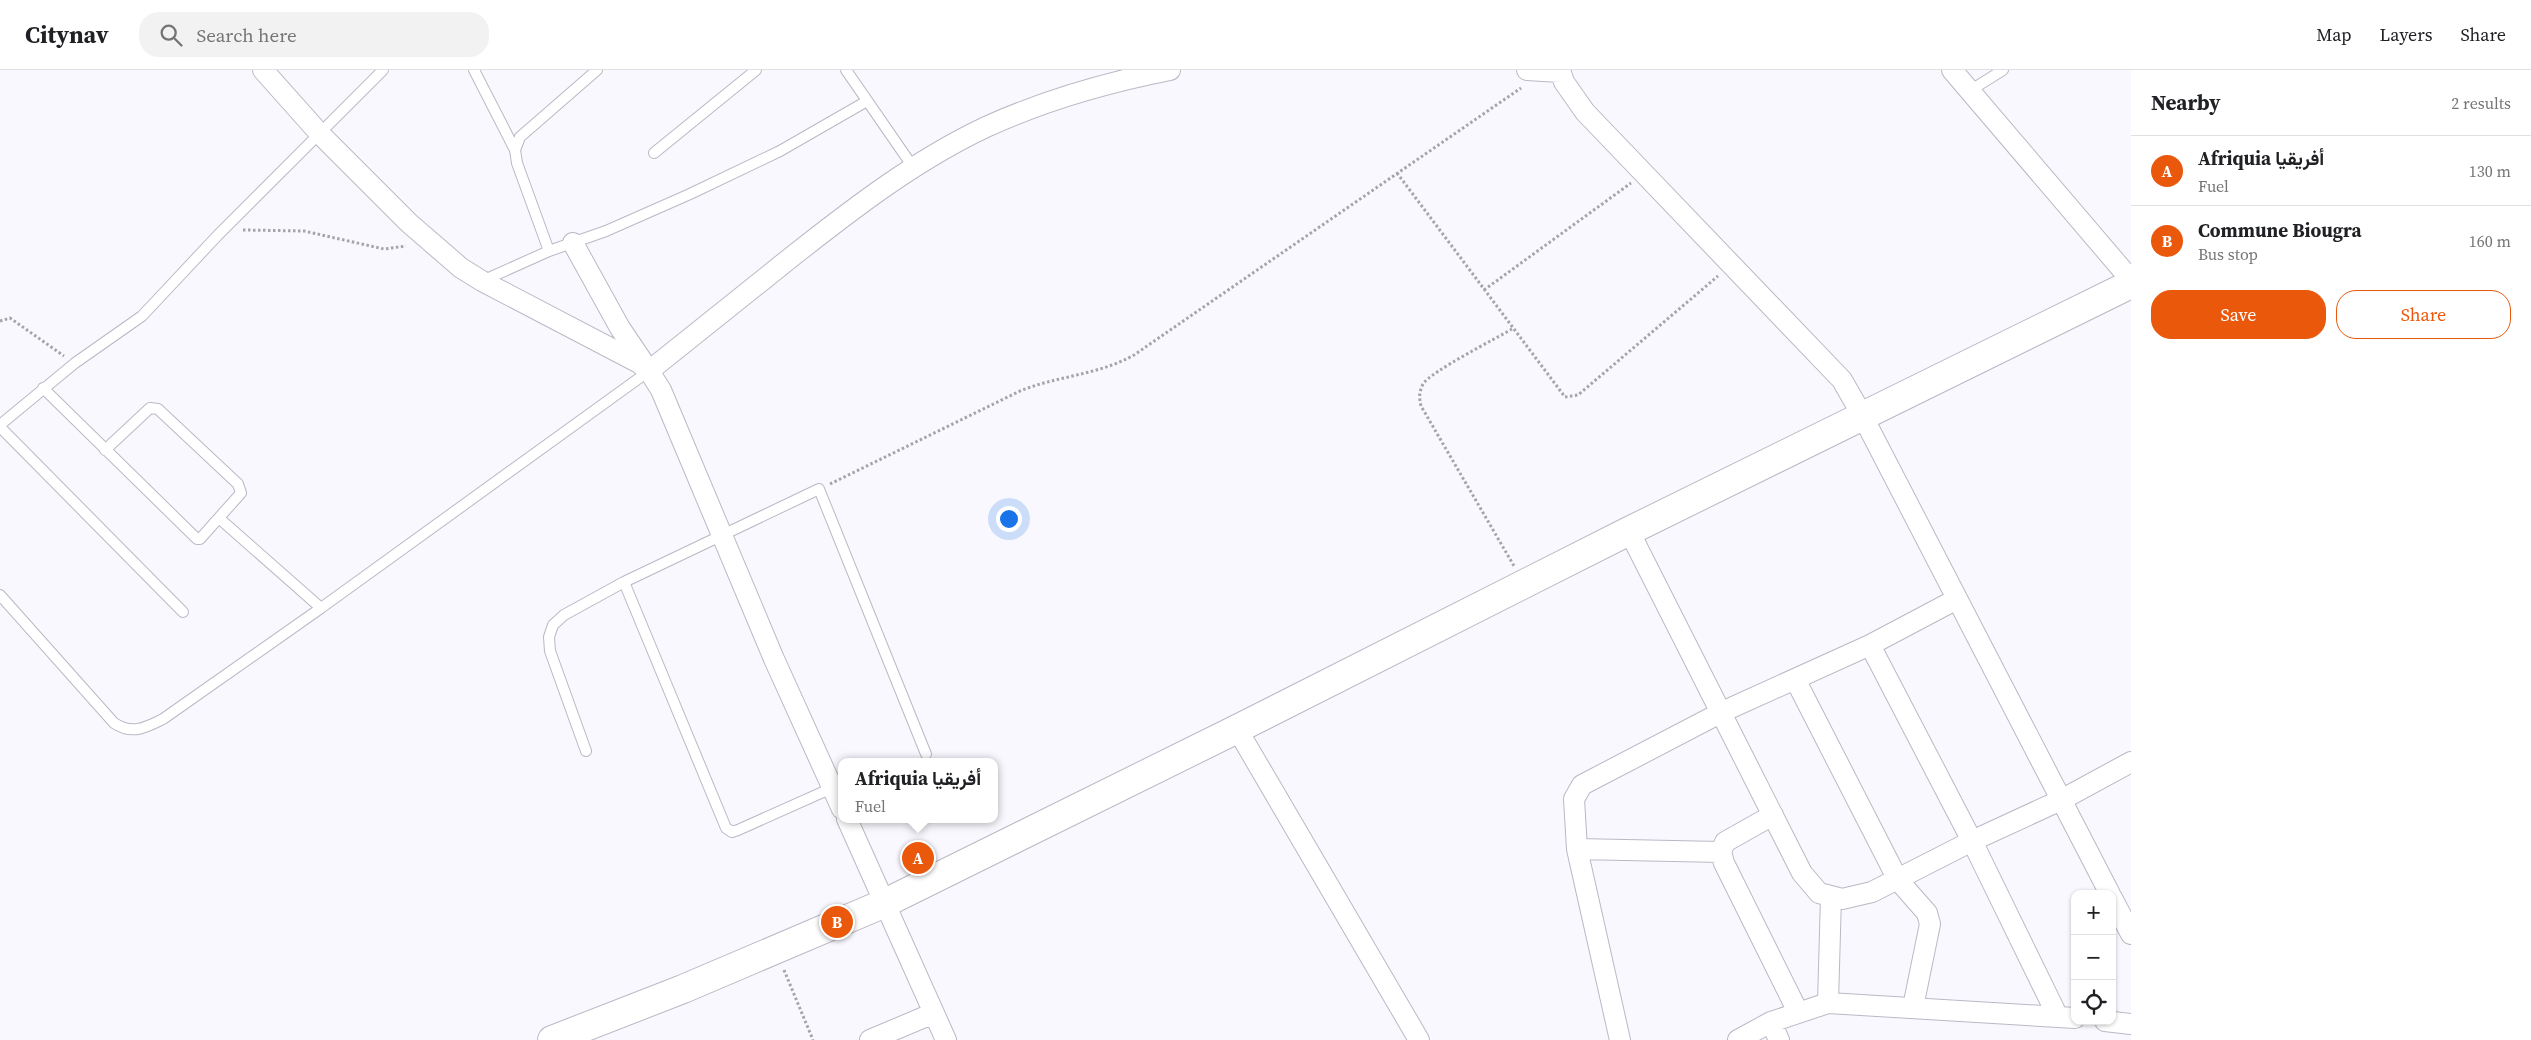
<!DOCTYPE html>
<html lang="en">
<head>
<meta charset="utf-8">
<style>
  body { margin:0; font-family:"Source Serif 4",Vazirmatn,serif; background:#f2f2f2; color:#202124 }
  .controls { position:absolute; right:15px; bottom:15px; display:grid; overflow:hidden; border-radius:10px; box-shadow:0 1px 4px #0004 }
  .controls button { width:45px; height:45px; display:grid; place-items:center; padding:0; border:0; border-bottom:1px solid #e0e0e0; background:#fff; color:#202124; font:25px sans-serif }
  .you { position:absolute; left:1008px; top:448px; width:18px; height:18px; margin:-12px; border:4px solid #fff; border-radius:50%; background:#1a73e8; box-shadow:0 0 0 8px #1a73e833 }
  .badge { display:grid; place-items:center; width:32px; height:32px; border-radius:50%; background:#ea580c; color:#fff; font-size:16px; font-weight:700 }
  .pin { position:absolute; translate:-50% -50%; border:2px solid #fff; box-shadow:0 1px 5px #0006 }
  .popup { position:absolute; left:838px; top:688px; width:160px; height:65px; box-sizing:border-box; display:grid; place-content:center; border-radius:10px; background:#fff; filter:drop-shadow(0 1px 4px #0005); font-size:16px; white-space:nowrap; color:#757577 }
  .popup b { font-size:19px; color:#202124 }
  .popup::after { content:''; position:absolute; left:50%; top:100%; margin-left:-10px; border:10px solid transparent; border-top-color:#fff }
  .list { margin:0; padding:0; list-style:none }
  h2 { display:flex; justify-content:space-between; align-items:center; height:65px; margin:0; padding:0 20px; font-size:21px }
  h2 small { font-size:16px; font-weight:400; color:#757577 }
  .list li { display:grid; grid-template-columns:32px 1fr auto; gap:15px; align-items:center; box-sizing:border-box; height:70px; padding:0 20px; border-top:1px solid #e0e0e0 }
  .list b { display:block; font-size:19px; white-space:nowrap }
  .list p { margin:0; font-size:16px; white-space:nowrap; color:#757577 }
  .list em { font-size:16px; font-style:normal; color:#757577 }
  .actions { display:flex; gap:10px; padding:15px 20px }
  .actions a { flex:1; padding:11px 0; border:1px solid #ea580c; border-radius:20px; text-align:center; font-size:18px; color:#ea580c }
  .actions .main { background:#ea580c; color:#fff }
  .icon { flex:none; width:28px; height:28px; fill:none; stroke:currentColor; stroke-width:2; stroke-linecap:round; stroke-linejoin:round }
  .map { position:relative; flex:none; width:2131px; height:970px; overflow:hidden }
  header { display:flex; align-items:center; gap:30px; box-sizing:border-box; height:70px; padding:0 25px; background:#fff; border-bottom:1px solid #e0e0e0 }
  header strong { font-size:24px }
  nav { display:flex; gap:28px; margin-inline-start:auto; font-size:18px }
  .search { width:350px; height:45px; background:#f2f2f2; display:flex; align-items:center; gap:12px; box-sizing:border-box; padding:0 18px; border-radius:20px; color:#757577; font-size:19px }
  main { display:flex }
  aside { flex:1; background:#fff }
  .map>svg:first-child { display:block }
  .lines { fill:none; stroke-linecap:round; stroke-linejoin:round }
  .lane-casing { stroke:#bbb8c5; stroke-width:12 }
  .street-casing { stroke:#bbb8c5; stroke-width:22 }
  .secondary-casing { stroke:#bbb8c5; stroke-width:30 }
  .path { stroke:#a5a4aa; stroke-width:3; stroke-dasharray:2.5 2.5; stroke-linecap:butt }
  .lane { stroke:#fff; stroke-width:10 }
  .street { stroke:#fff; stroke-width:20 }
  .secondary { stroke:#fff; stroke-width:28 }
</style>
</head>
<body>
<header>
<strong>Citynav</strong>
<div class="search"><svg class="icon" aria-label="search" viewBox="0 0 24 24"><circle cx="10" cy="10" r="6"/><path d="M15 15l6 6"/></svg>Search here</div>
<nav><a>Map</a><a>Layers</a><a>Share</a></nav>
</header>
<main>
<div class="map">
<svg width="2131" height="970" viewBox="0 0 2131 970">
  <rect width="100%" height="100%" fill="#f9f8fe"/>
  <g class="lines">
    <g class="lane-casing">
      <path id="lane" d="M474 0 515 80
        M846 0 913 97
        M1971 20 2003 0
        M654 83 756 0
        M549 181 517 93 515 80 520 67 597 0
        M482 211 549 181 606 161 690 124 780 81 867 31
        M43 318 197 469H200L241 423 238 414 158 339 150 338 105 380
        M0 355 75 293 142 246 218 165 383 0
        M0 357 183 542
        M220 449 321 538 649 301
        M624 512 726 758 732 762 738 760 832 718
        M0 525 114 653C132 665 145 658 163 649L321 538
        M586 681 550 581 549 567 553 555 564 545 624 512 819 419 926 684"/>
    </g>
    <g class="street-casing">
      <path id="street" d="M263 0 320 64 409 153 461 198 482 211 639 293 649 301 661 320 774 589 842 739
        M1527 0 1560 2
        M1560 0 1564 12 1585 42 1842 310 1862 345 2110 824
        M1952 0 2131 210
        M573 173 620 258 649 301C698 262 746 223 794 185 855 137 916 90 986 57 1043 31 1109 12 1170 0
        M1629 461 1802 803 1819 823 1842 829 1872 822 1972 771 2061 730 2131 692
        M1870 575 1972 771 2058 947
        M1795 609 1898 810 1927 843 1930 854 1913 937
        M1237 659 1419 970
        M1773 745 1725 772 1721 782 1724 793 1798 942
        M847 749 946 970
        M1577 779 1721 782
        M2112 828 2131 864
        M1828 933 1831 826
        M2105 951 2131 954
        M1771 952 1779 970
        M870 970 934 943
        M1620 970 1577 779 1574 729 1582 715 1722 642 1870 575 1957 529
        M1738 970 1771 952 1828 933 2075 948"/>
    </g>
    <g class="secondary-casing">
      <path id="secondary" d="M552 970 683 919 885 833 1237 659 1629 461 2131 214"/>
    </g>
    <path class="path" d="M1397 103 1565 327 1578 325 1718 206
      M243 160 304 161 384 179 406 176
      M1484 220 1631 113
      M0 251 10 248 64 286
      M1512 259C1497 268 1430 302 1423 314 1419 322 1419 328 1421 336L1514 496
      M830 414 1020 321C1056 306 1099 305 1134 285L1521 18
      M784 900 813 970"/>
    <use href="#lane" class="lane"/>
    <use href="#street" class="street"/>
    <use href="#secondary" class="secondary"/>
  </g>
</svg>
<div class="controls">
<button>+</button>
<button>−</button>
<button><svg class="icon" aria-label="locate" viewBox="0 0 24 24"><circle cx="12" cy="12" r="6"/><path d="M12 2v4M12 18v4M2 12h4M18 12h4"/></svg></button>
</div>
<div class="you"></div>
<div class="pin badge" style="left:918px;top:788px">A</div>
<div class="popup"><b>Afriquia أفريقيا</b>Fuel</div>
<div class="pin badge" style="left:837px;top:852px">B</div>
</div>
<aside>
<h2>Nearby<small>2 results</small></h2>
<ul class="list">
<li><span class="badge">A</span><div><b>Afriquia أفريقيا</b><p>Fuel</p></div><em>130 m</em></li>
<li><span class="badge">B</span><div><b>Commune Biougra</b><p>Bus stop</p></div><em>160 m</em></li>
</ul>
<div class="actions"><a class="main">Save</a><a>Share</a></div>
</aside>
</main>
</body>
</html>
